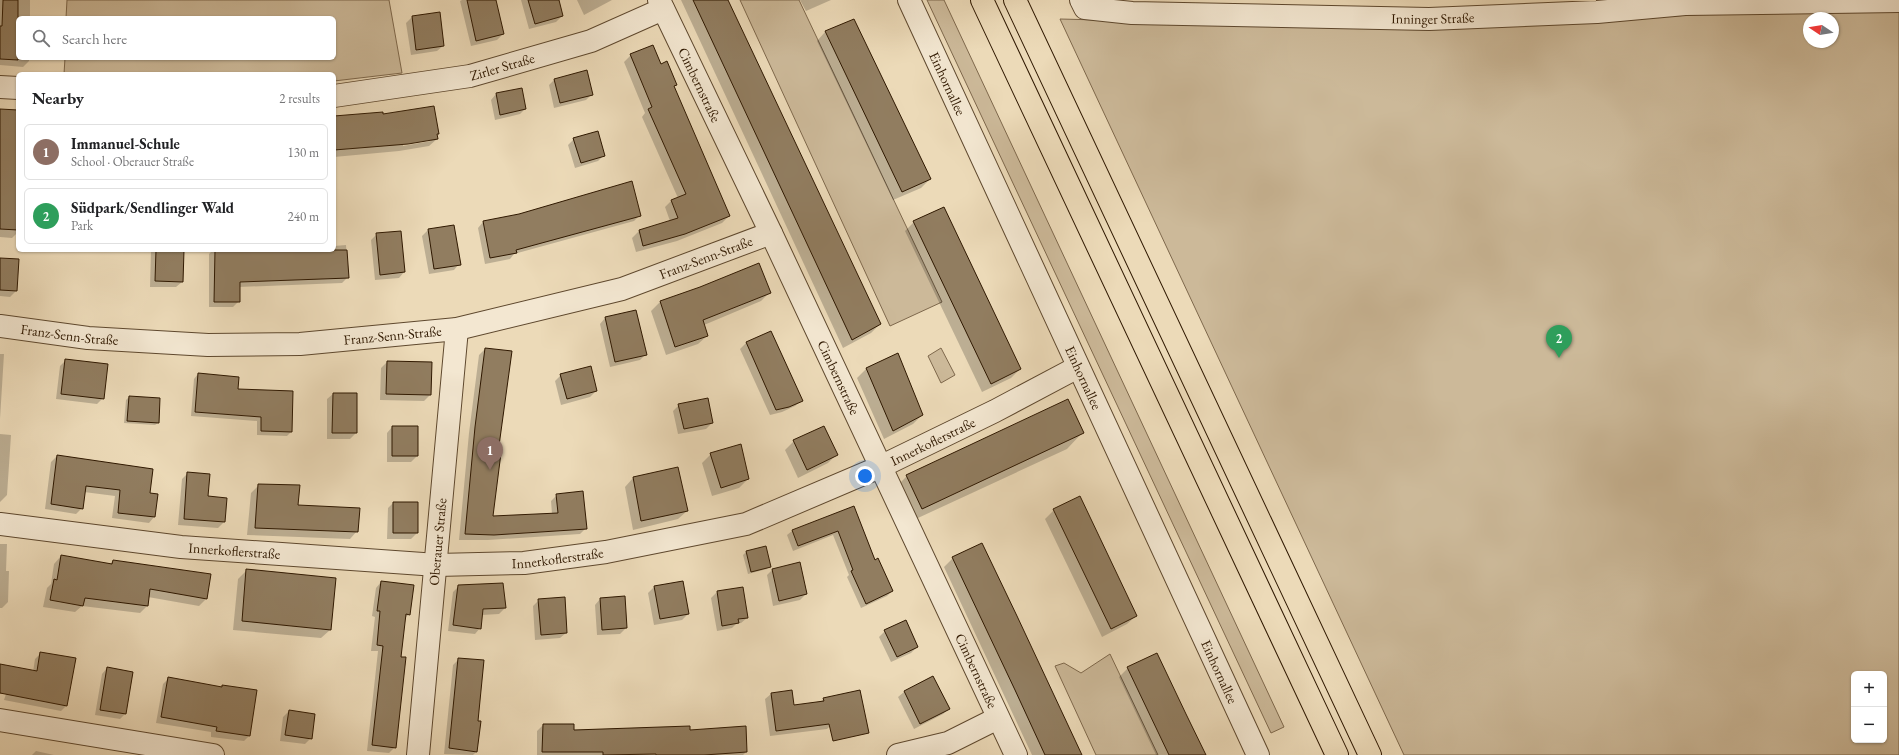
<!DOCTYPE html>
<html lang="en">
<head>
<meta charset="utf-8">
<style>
  body { margin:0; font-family:"EB Garamond",serif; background:#f6f6f6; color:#202124 }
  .controls { position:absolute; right:12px; bottom:12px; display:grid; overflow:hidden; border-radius:6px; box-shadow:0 1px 3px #0004 }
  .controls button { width:36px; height:36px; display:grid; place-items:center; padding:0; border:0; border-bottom:1px solid #e0e0e0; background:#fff; color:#202124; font:20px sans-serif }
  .compass { position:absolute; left:1803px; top:12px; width:36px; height:36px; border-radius:50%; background:#fff; box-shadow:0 1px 3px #0004; rotate:282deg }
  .you { position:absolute; left:865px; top:476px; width:14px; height:14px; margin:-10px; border:3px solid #fff; border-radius:50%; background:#1a73e8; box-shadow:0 0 0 6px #1a73e833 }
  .badge { display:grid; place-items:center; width:26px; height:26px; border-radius:50%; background:#ea580c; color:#fff; font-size:13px; font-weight:700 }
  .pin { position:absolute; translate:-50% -33px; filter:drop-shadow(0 1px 2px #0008) }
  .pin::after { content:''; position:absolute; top:21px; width:14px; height:12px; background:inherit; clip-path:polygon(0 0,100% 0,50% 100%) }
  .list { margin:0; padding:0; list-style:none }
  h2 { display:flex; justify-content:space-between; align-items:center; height:52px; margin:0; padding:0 16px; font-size:17px }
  h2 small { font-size:13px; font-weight:400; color:#757577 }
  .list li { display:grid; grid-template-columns:26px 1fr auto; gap:12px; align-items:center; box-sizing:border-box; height:56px; margin:0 8px 8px; padding:0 8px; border:1px solid #e0e0e0; border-radius:6px }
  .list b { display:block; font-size:15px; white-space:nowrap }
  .list p { margin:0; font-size:13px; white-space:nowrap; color:#757577 }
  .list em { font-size:13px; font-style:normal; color:#757577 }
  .icon { flex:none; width:22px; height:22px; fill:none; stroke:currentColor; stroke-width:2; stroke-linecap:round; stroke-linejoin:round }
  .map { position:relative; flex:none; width:1899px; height:755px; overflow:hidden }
  .search { position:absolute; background:#fff; box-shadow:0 1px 3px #0004; left:16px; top:16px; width:320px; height:44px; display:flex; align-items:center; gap:10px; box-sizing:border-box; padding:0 14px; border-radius:6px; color:#757577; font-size:15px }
  .panel { position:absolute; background:#fff; box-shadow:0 1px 3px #0004; left:16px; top:72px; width:320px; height:180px; border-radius:6px }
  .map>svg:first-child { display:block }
  .green { fill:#ccb999; stroke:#7e684c; fill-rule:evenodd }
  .shadow { fill:#0003; fill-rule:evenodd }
  .building { fill:#917d60; stroke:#2f1800 }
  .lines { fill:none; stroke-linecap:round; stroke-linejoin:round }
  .minor-casing { stroke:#5e482e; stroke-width:24 }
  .highway-casing { stroke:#2f1800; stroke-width:24 }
  .minor { stroke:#f3e7d1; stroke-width:22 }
  .highway { stroke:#ecdab8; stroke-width:22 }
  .labels { text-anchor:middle; stroke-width:3.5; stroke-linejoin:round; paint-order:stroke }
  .street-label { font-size:14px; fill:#2f1800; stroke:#f3e7d1 }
</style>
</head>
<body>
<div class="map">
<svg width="1899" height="755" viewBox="0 0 1899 755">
  <rect width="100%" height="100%" fill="#ecdab8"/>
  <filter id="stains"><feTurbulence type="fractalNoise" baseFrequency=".005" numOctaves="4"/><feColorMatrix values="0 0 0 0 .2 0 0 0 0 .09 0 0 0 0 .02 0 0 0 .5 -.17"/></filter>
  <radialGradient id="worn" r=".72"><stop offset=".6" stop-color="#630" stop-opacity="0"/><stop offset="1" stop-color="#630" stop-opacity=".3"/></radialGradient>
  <path class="green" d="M67 0H389L402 73 334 81V74H64L65 58H334V18H66Z
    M740 0H799L942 302 890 326Z
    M927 0H944L1284 727 1271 733Z
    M1899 0V755H1404L1060 19 1454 29 1691 15ZM1809 18H1833V42H1809ZM1854 674H1884V740H1854Z
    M941 348 955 375 941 383 928 356Z
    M1110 654 1158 755H1096L1055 666 1064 663 1081 673Z"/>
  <path class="shadow" d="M0 0H30V18H18V58H29V61L23 67 0 65Z
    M462 0H495L503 34 497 40 471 46 460 1Z
    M521 0H558L562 16 556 22 529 29Z
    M577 0H612L584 15Z
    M681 0H727L880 324 871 333 843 348Z
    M800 0H831L806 11Z
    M439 13 443 46 437 51 411 55 406 23 412 17Z
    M854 20 930 179 921 188 893 200 817 41 825 32Z
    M631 55 660 65 675 85 673 87 729 216 722 223 677 241 636 252 632 238 639 231 670 221 665 207 672 200 678 198 642 117 645 113 624 62Z
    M554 80 592 94 586 100 554 108 549 85Z
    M496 94 525 109 520 114 495 120 491 100Z
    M0 110 18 111V232L12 238 0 237Z
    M382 116 438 133 436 135 437 139 429 146 399 151 334 157V117ZM431 139V141L403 146V144Z
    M574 139 604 155 598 161 575 168 568 145Z
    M640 215 634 221 514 254 510 259 485 264 478 228 483 222Z
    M914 222 1020 369 1011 378 982 392 905 231Z
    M428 230 459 264 454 270 429 274 422 236Z
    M377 234 404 272 399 278 375 280 371 240Z
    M346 245 348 277 342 283 239 287V301L233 307H209V254L213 250H334V246Z
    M151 250H183L182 282 176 287H150Z
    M0 259 16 291 10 297 0 296Z
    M701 288 770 292 761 301 704 325 707 336 698 344 666 355 651 311 660 302Z
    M605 318 646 354 640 360 610 367 600 324Z
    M770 332 801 401 795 406 782 412 770 415 740 349 746 343Z
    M485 349 497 454 492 517 552 514 551 501 557 495 586 528 580 534 488 540H459L469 433 479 355Z
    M0 354H4L0 419Z
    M897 354 922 415 913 424 884 439 857 378 866 369Z
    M66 360 103 398 97 404 56 399 60 366Z
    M387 362 431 363 430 395 424 401 380 400 381 368Z
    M198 374 237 390 292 392 291 432 287 436 257 435V421L191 416 194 379Z
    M561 375 596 391 590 397 561 405 555 381Z
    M333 394 356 433 350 439H327V399Z
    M129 397 158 423 155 425 124 423 126 400Z
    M679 405 712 423 706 429 678 434 673 411Z
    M392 427 417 456 411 462H387V433Z
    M1083 432 1067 449 905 524 891 492 907 476Z
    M0 434 11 435 7 495 0 502Z
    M794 441 836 455 828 463 798 478 785 450Z
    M711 454 748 479 739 488 712 496 702 463Z
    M57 456 149 493 154 517 149 523 112 518 115 496 84 492 82 508 76 514 45 509 51 462Z
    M188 473 224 522 218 528 178 525 182 479Z
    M633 478 687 511 678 519 633 530 625 487Z
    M259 485 297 505 357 531 350 539 247 535 251 493Z
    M1079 498 1136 616 1127 624 1102 637 1045 519 1054 510Z
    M393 503H417V533L411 539H387L388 508Z
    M854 507 875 561 892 591 887 596 861 608 847 577 849 575 833 535 793 551 787 535 792 531Z
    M0 544H7L6 571H9L8 602 2 608H0Z
    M765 548 769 566 767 569 748 574 743 555 746 552Z
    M61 556 110 564 113 561 206 599 199 606 148 597 147 606 140 613 82 606 75 612 43 607 47 588 51 584 54 564Z
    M953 558 1081 755H1032L944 567Z
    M773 569 806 594 800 600 773 606 767 575Z
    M247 570 330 630 321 638 233 630 238 579Z
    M381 582 409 614 404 619 395 747 389 753 367 751 378 651H371L375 617 372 616 376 588Z
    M682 582 688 614 682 620 654 625 648 593 654 587Z
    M459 586 505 608 499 614 482 615 480 628 475 634 448 631 453 592Z
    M742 588 747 618 741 623 736 624 732 628 717 631 711 598 717 592Z
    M600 599 626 628 620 634 597 635 595 605Z
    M539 600 566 633 560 638 535 640 533 606Z
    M885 631 917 647 911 653 891 662 879 637Z
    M41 653 66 706 61 711 4 700 6 694H0V665L33 672 35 659Z
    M459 659 477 722V751L473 755 444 754 453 665Z
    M107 668 125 714 120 719 95 715 102 674Z
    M1128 668 1205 755H1156L1119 677Z
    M933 677 949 709 943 714 914 729 898 697 904 692Z
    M169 678 221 687 223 686 249 736 244 741 211 737V732L156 723 163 684Z
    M771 694 793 706 820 702 824 699 830 726 827 729 770 736 765 699Z
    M289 711 311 738 305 744 280 741 283 717Z
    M543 725 573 731H689L746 752 743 755H537V731Z
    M36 751 54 755H32Z"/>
  <path class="building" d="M3 0H18V60L0 59V26H2Z
    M467 0H496L504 34 476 41Z
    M528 0H559L563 16 535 24Z
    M693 0H728L881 324 852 340Z
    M440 12 444 46 416 50 412 16Z
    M854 19 931 179 902 192 825 31Z
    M653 45 661 64 667 61 677 85 674 86 730 216 685 234 643 246 639 230 678 218 671 200 686 194 648 109 652 107 630 54Z
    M587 70 593 95 560 103 554 79Z
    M522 88 526 109 500 115 496 93Z
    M434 106 439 134H437L438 139 408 144 334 150V116L383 112V114Z
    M0 109 18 110V230L0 229Z
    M598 131 605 156 581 163 573 138Z
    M632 181 641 216 516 250 517 253 490 258 483 221 519 214Z
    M944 207 1021 369 991 384 913 221Z
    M454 225 461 265 434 269 428 229Z
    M401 231 405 272 380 275 376 233Z
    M156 250H184L183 282 155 281Z
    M215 250H347L349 278 240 282V302H214Z
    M0 258 19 259 17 291 0 290Z
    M759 263 771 293 703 320 708 336 675 347 660 301 700 287Z
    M636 310 647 355 615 362 605 317Z
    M771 331 803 401 789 407 776 410 746 342Z
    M485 348 512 351 498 453H501L493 516 558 513 556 494 583 491 587 529 494 535 465 534 475 427Z
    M898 353 923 415 893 431 866 368Z
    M65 359 108 364 104 399 61 394Z
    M387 361 432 362 431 395 386 394Z
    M591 366 597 391 567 399 560 374Z
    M198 373 239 377 238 389 293 391 292 432 261 431V417L195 412Z
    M333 393H357V433H332Z
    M129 396 160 398 159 423 127 421Z
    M708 398 713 423 684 429 678 404Z
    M1068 399 1084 433 922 509 906 475Z
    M392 426H418V456H392Z
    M824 426 838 455 807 470 793 440Z
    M741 444 749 479 721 488 710 453Z
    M57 455 153 469 150 493 158 494 155 517 118 513 120 490 86 486 83 509 51 504Z
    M678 467 688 511 641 521 633 477Z
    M187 472 210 474 208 496 227 498 225 522 184 519Z
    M258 484 300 485 298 505 360 508 358 532 255 528Z
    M1080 496 1137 616 1111 629 1053 509Z
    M393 502H418V533H393Z
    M854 506 875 560 878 558 893 591 866 604 851 571 853 570 838 531 798 546 792 530Z
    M982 543 1017 616 1082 755H1045L1015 690 952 557Z
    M766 546 771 567 751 572 746 551Z
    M61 555 112 564 113 560 211 574 207 599 150 589 148 606 85 598 83 606 50 600 54 579 57 580Z
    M800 562 807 594 779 601 772 569Z
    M246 569 336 578 331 630 242 621Z
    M381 581 414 585 410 615 406 614 401 657H406L396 748 372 745 383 646 377 645 380 611H377Z
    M683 581 689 614 660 619 654 586Z
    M503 583 506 608 483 609 481 629 453 625 458 585Z
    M743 587 748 618 738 619 739 623 722 626 717 591Z
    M625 596 627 628 602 630 600 598Z
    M565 597 567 633 541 635 538 599Z
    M906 620 918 647 897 657 884 630Z
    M40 652 76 658 67 706 0 693V664L37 671Z
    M1157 653 1186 714 1206 755H1169L1127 667Z
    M458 658 484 660 478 721H481L477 752 449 748Z
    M107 667 133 672 126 714 100 710Z
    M933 676 950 709 920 724 904 691Z
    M168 677 222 687V685L257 690 250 736 216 731 217 727 161 717Z
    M792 690 794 705 824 701 823 698 860 690 869 733 833 741 829 724 776 731 771 693Z
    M289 710 315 714 312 739 285 735Z
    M543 724H574V730L690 726V730L746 726 747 752 704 755H656V754L603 755V752H542Z"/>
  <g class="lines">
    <g class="minor-casing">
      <g id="minor">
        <path id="s1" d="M659 0 771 233 1016 755"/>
        <path id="s2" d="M909 0 1258 755"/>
        <path id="s3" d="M1081 0 1085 8 1132 13 1429 19 1597 12 1685 4 1899 1"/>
        <path d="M0 87 18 88"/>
        <path id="s4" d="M334 96 470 76 591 41 663 9"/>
        <path id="s5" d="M0 326 88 338 208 345 300 344 457 329 622 289 771 233"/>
        <path id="s6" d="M0 524 181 547 437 565 524 563 606 552 746 524 880 467 995 411 1078 367"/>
        <path d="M0 720 213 755"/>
        <path id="s7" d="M418 755 457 329"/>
        <path d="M898 755 948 743 998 718"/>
      </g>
    </g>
    <g class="highway-casing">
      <path id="highway" d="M982 0 1337 755
        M1015 0 1370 755"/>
    </g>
    <use href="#minor" class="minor"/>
    <use href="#highway" class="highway"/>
  </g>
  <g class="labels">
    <g class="street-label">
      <text dy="5" stroke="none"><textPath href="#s3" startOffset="357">Inninger Straße</textPath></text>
      <text dy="5" stroke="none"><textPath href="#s4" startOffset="171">Zirler Straße</textPath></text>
      <text dy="5" stroke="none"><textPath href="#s2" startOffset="92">Einhornallee</textPath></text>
      <text dy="5" stroke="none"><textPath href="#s1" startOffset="94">Cimbernstraße</textPath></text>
      <text dy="5" stroke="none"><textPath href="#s5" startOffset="718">Franz-Senn-Straße</textPath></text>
      <text dy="5" stroke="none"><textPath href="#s5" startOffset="70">Franz-Senn-Straße</textPath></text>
      <text dy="5" stroke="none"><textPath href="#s5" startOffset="394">Franz-Senn-Straße</textPath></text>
      <text dy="5" stroke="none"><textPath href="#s1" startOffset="418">Cimbernstraße</textPath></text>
      <text dy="5" stroke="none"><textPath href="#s2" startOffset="416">Einhornallee</textPath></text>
      <text dy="5" stroke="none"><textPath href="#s6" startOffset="956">Innerkoflerstraße</textPath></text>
      <text dy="5" stroke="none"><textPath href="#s7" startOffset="214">Oberauer Straße</textPath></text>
      <text dy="5" stroke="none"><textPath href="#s6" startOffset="236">Innerkoflerstraße</textPath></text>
      <text dy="5" stroke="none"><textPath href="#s6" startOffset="560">Innerkoflerstraße</textPath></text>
      <text dy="5" stroke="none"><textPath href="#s1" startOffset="742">Cimbernstraße</textPath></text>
      <text dy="5" stroke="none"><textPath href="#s2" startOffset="740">Einhornallee</textPath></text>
    </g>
  </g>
  <rect width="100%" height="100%" filter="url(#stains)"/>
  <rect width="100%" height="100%" fill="url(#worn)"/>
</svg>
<div class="controls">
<button>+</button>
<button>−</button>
</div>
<svg class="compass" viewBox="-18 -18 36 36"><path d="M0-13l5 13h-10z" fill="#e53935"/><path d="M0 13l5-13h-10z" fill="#757577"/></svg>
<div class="you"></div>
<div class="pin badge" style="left:490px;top:470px;background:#8d6e63">1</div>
<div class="pin badge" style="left:1559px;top:358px;background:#2e9e5b">2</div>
<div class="search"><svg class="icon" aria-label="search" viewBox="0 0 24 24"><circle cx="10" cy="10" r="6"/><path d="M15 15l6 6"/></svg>Search here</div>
<section class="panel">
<h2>Nearby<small>2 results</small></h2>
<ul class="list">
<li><span class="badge" style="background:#8d6e63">1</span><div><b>Immanuel-Schule</b><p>School · Oberauer Straße</p></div><em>130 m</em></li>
<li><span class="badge" style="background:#2e9e5b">2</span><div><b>Südpark/Sendlinger Wald</b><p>Park</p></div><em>240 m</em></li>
</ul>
</section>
</div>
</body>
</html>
